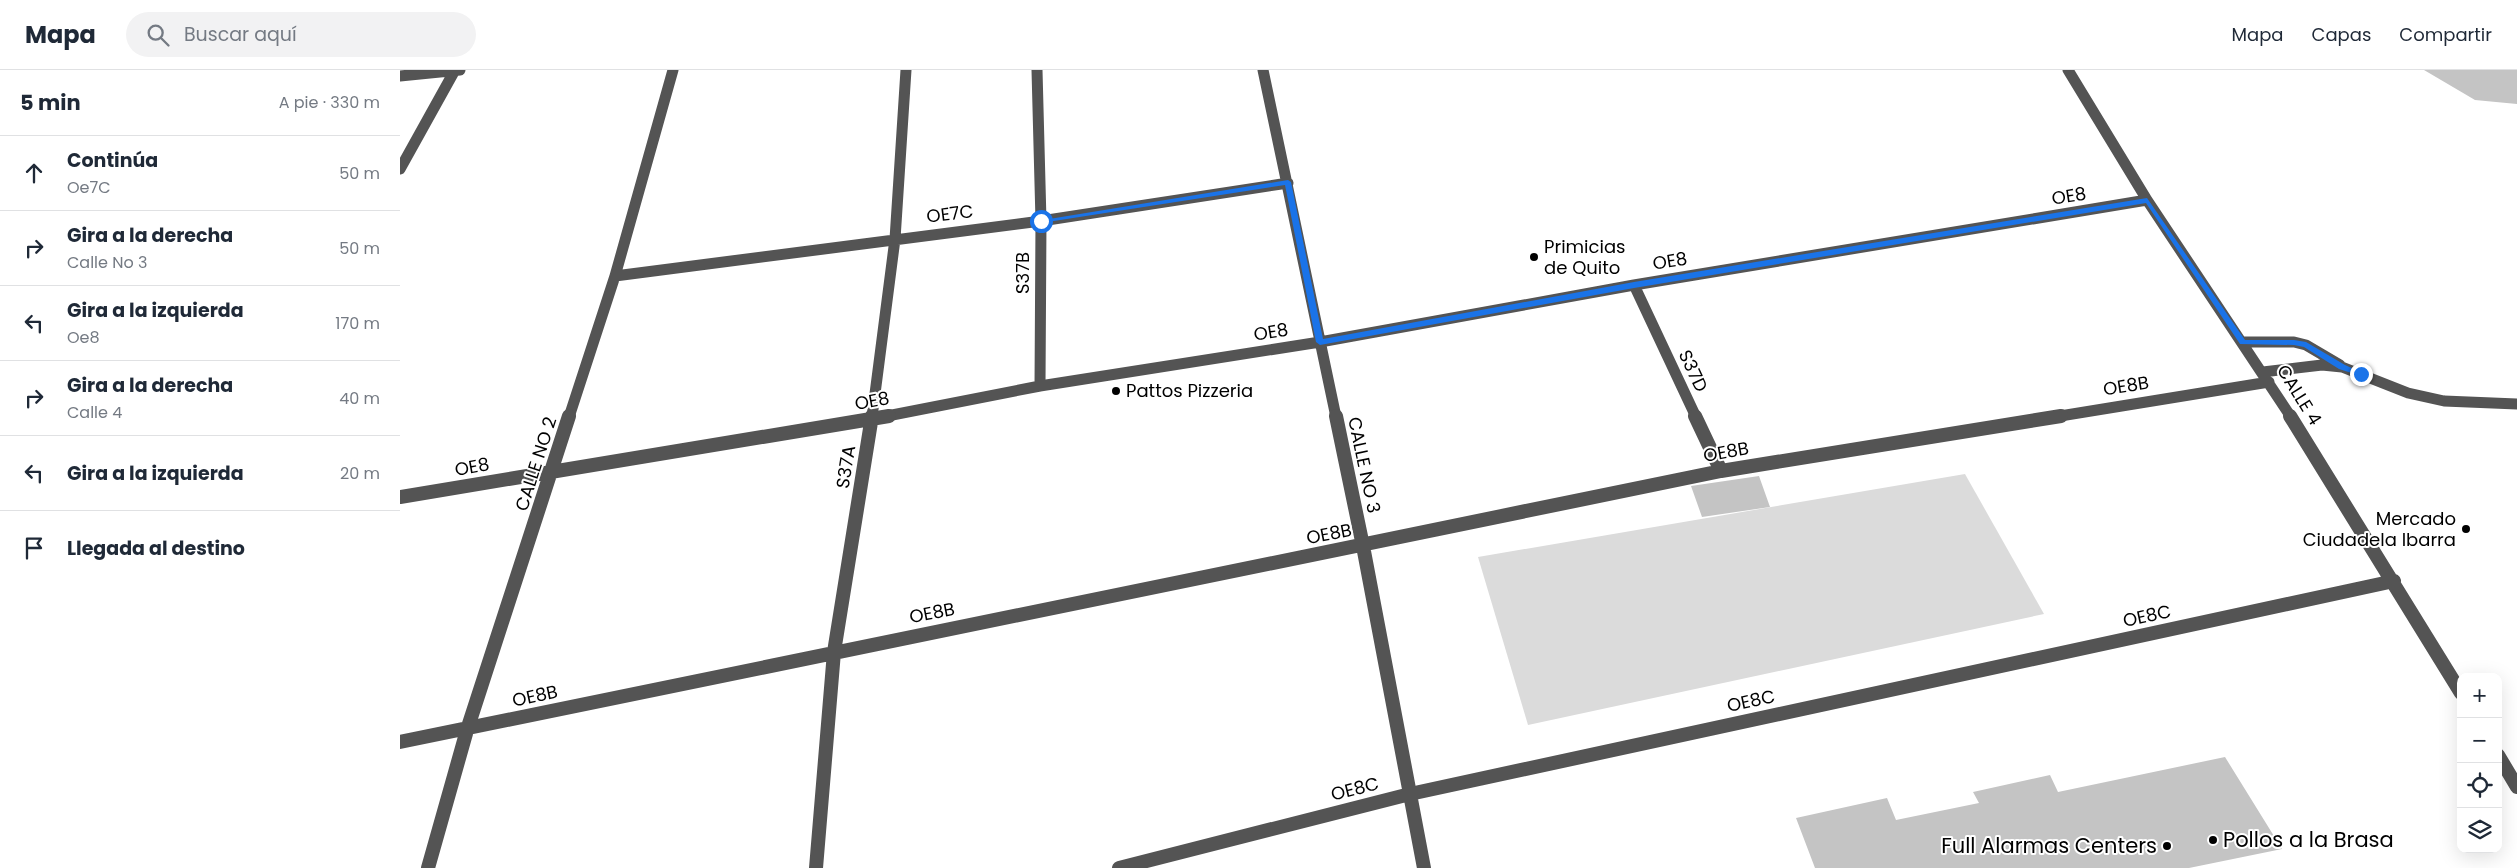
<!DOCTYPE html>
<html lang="es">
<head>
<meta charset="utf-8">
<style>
  body { margin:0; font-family:Poppins,sans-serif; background:#f2f2f3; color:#1f2937 }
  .controls { position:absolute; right:15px; bottom:15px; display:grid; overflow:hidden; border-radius:10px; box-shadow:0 5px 20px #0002 }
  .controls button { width:45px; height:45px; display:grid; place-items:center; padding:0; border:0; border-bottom:1px solid #e0e1e3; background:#fff; color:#1f2937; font:25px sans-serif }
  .stop { position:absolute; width:15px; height:15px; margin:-11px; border:4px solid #1a73e8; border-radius:50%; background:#fff }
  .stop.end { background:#1a73e8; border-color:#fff; box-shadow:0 1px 5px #0008 }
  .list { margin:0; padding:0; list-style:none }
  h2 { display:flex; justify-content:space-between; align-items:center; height:65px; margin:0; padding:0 20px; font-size:21px }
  h2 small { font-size:16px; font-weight:400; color:#747a83 }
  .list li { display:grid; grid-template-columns:32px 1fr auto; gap:15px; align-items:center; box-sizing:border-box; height:75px; padding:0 20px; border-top:1px solid #e0e1e3 }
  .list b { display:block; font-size:19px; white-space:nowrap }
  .list p { margin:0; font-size:16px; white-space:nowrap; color:#747a83 }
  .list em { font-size:16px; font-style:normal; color:#747a83 }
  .icon { flex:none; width:28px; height:28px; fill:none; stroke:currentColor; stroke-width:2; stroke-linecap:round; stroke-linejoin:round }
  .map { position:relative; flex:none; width:2117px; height:798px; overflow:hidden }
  header { display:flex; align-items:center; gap:30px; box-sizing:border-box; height:70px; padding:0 25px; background:#fff; border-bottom:1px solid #e0e1e3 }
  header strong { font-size:24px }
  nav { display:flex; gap:28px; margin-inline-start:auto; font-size:18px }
  .search { width:350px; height:45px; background:#f2f2f3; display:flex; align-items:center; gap:12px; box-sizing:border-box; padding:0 18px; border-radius:28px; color:#747a83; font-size:19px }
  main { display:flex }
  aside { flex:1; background:#fff }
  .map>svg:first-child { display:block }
  .green { fill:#dbdbdb }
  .building { fill:#c4c4c4 }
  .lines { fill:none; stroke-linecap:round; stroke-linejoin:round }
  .minor-far1 { stroke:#545454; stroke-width:11 }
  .minor { stroke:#545454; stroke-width:14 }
  .route { fill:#1a73e8 }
  .poi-dot { fill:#000; stroke:#fff; stroke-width:2 }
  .labels { text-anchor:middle; stroke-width:4; stroke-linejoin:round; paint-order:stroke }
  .street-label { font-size:18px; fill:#000; stroke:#fff }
  .poi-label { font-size:18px; fill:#000; stroke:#fff; text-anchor:start }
  .near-poi-label { font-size:21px; fill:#000; stroke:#fff; text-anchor:start }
</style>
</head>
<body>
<header>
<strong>Mapa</strong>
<div class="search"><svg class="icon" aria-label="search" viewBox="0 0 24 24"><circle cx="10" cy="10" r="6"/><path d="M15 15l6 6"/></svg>Buscar aquí</div>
<nav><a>Mapa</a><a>Capas</a><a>Compartir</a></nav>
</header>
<main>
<aside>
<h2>5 min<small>A pie · 330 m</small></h2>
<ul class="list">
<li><svg class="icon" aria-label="ahead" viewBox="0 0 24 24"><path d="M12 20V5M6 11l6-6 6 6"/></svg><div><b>Continúa</b><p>Oe7C</p></div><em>50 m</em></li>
<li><svg class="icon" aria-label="right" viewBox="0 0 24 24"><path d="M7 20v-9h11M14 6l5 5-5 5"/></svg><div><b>Gira a la derecha</b><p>Calle No 3</p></div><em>50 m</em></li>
<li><svg class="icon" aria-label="left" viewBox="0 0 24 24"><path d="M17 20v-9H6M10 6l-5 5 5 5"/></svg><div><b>Gira a la izquierda</b><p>Oe8</p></div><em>170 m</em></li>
<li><svg class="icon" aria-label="right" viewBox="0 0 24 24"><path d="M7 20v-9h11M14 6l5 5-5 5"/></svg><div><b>Gira a la derecha</b><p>Calle 4</p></div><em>40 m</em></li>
<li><svg class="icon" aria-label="left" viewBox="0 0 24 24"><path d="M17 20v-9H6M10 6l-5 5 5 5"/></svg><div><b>Gira a la izquierda</b></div><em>20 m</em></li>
<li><svg class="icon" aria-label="arrive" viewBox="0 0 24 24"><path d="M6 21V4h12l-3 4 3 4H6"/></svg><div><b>Llegada al destino</b></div></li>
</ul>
</aside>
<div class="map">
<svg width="2117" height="798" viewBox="0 0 2117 798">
  <rect width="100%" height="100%" fill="#fff"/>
  <path class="green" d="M1565 404 1644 544 1128 655 1078 487Z"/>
  <path class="building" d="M2024 0H2117V34L2075 30Z
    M1359 406 1370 437 1302 447 1291 416Z
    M1825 687 1882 779 1789 798H1415L1396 748 1487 728 1496 750 1579 733 1573 722 1650 705 1658 722Z"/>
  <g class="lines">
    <path class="minor-far1" d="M637 0 641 151 640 316
      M863 0 936 347
      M1668 0 1747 130 1891 347
      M0 6 60 0
      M0 99 55 0
      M215 206 641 151 888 113
      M1234 215 1296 347
      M1843 272H1894L1906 275 1940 295
      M1863 302 1922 295 1942 297 2008 323 2044 331 2117 334
      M169 347 215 206 273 0
      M472 347 495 169 506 0
      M482 347 640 316 920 272 1234 215 1747 130
      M1654 347 1869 312"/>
    <path class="minor" d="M936 346 963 476 1024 798
      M1295 346 1321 401
      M1890 346 2061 623
      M0 427 489 346
      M0 672 1321 401 1661 346
      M2098 685 2117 717
      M28 798 67 660 169 346
      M416 798 434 582 472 346
      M719 798 1010 724 1994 511"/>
  </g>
  <path class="route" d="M888 110 891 112 923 269 1234 212 1747 128 1845 270H1894L1906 272 1945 295 1965 304 1961 306 1939 299 1904 277 1894 275 1840 274 1746 133 1234 218 920 275 916 272 885 115 641 153 637 151Z"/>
  <g class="poi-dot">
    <circle cx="1134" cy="187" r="5"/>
    <circle cx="716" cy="321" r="5"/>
    <circle cx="2066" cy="459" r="5"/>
    <circle cx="1813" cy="770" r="5"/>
    <circle cx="1767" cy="776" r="5"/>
  </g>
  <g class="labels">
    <g class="street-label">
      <text transform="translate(1669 126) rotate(-9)" y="6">OE8</text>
      <text transform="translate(550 144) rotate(-7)" y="6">OE7C</text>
      <text transform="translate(1270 191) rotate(-9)" y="6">OE8</text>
      <text transform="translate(623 203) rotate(-90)" y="6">S37B</text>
      <text transform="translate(871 262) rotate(-9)" y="6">OE8</text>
      <text transform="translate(1293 301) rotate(65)" y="6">S37D</text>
      <text transform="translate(1726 316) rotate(-9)" y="6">OE8B</text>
      <text transform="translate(1899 325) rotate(58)" y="6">CALLE 4</text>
      <text transform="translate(472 331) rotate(-10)" y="6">OE8</text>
      <text transform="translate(1326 382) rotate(-10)" y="6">OE8B</text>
      <text transform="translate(136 394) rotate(-72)" y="6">CALLE NO 2</text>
      <text transform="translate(964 395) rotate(78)" y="6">CALLE NO 3</text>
      <text transform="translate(72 397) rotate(-10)" y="6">OE8</text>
      <text transform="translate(446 397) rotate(-81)" y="6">S37A</text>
      <text transform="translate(929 464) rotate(-11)" y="6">OE8B</text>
      <text transform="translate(532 543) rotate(-11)" y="6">OE8B</text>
      <text transform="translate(1747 546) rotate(-12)" y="6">OE8C</text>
      <text transform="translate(135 626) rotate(-12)" y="6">OE8B</text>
      <text transform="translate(1351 631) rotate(-12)" y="6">OE8C</text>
      <text transform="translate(955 719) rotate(-14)" y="6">OE8C</text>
    </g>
    <g class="poi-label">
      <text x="1144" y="183">Primicias<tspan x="1144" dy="21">de Quito</tspan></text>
      <text x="726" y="327">Pattos Pizzeria</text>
      <text x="2056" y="455" text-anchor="end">Mercado<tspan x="2056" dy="21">Ciudadela Ibarra</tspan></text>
    </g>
    <g class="near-poi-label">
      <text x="1823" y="777">Pollos a la Brasa</text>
      <text x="1757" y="783" text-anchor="end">Full Alarmas Centers</text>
    </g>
  </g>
</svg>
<div class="controls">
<button>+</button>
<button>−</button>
<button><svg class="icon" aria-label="locate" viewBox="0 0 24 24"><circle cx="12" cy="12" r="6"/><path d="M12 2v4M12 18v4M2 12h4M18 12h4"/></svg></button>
<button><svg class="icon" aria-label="layers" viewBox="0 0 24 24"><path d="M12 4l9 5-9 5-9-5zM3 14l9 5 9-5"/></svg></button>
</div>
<div class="stop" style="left:641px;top:151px"></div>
<div class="stop end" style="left:1961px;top:304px"></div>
</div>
</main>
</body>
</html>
